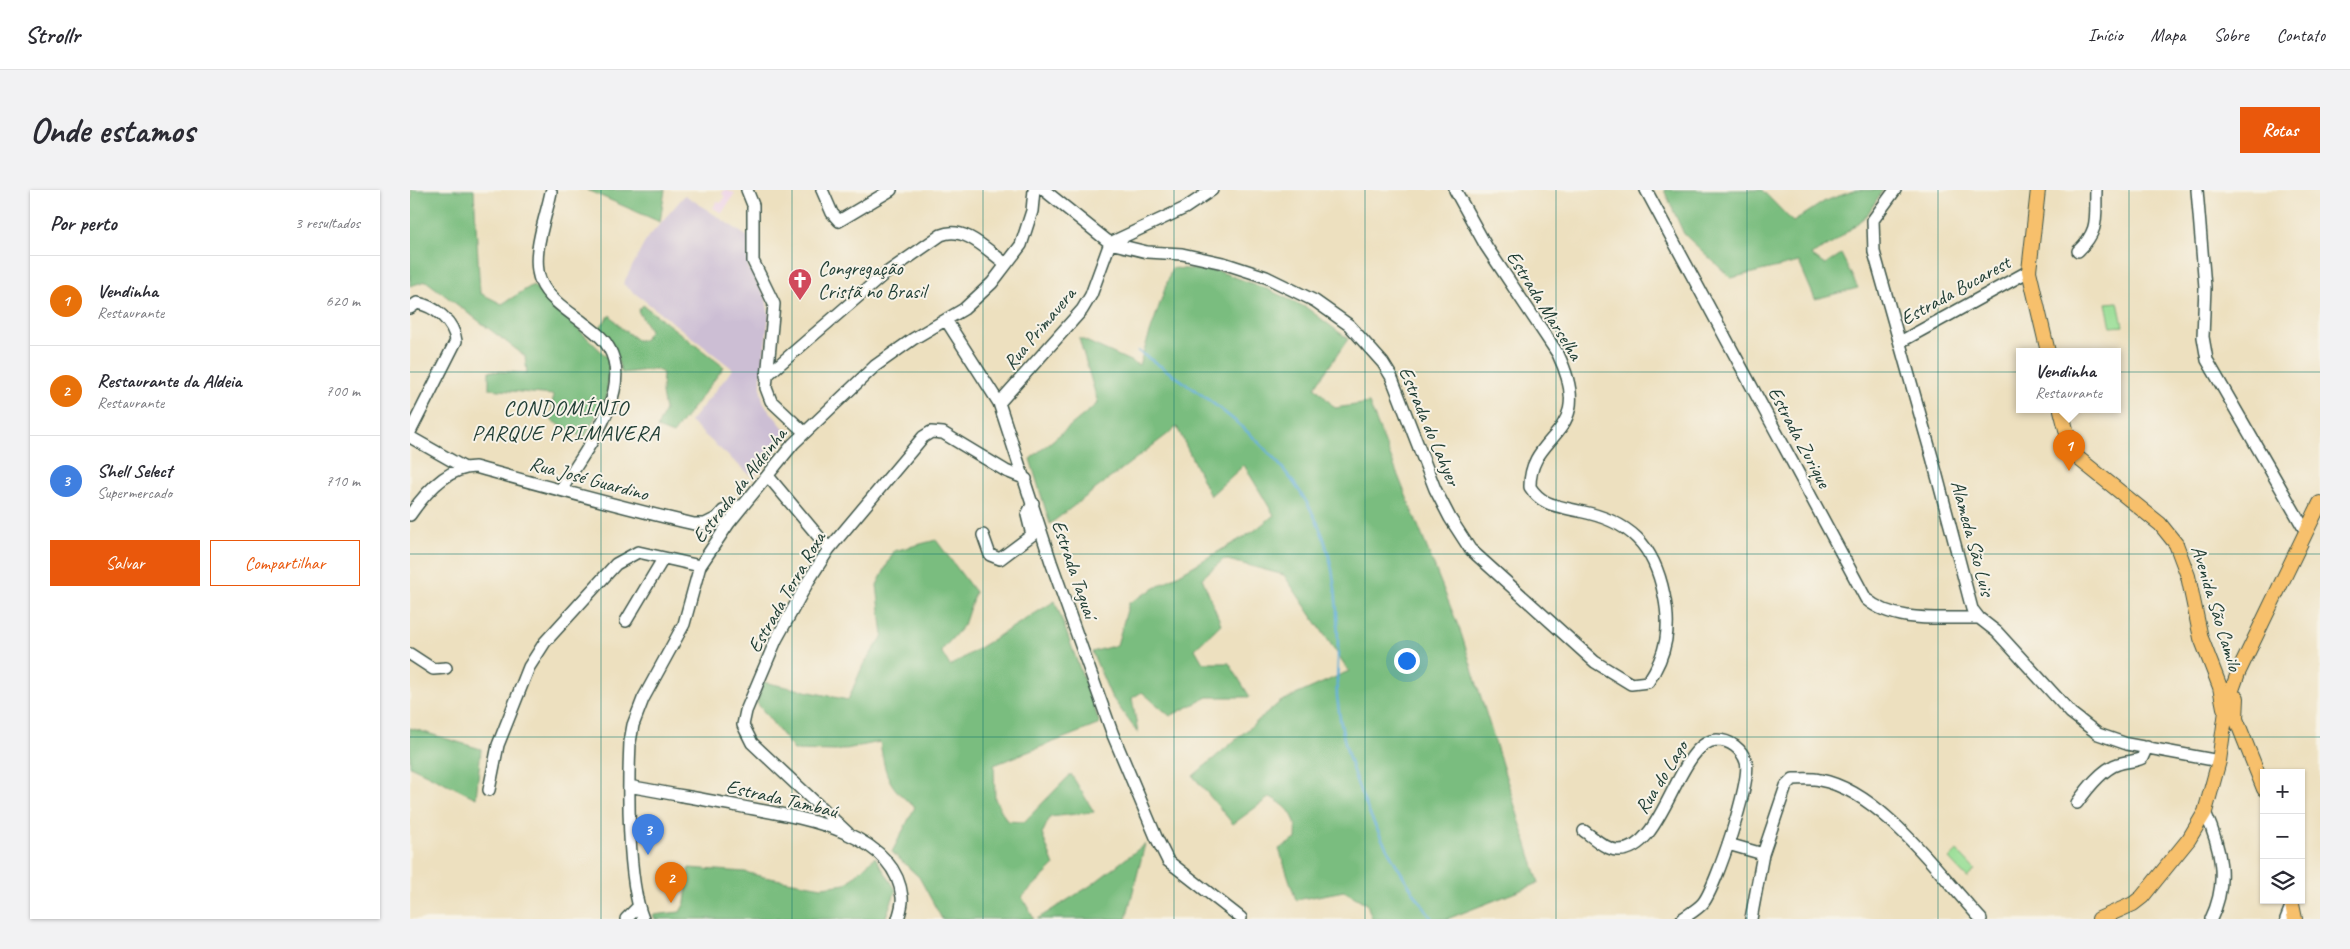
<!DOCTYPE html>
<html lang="pt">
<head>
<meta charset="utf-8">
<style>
  body { margin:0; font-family:Caveat,sans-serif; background:#f2f2f3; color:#2b2b33 }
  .controls { position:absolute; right:15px; bottom:15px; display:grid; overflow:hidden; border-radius:0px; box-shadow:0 1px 4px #0004 }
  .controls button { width:45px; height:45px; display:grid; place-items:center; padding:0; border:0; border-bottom:1px solid #e1e1e2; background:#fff; color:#2b2b33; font:25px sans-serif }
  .you { position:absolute; left:996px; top:470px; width:18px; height:18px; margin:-12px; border:4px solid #fff; border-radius:50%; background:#1a73e8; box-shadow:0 0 0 8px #1a73e833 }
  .badge { display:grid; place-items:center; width:32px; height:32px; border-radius:50%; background:#ea580c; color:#fff; font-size:16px; font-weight:700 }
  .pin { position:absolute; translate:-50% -41px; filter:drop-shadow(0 1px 2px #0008) }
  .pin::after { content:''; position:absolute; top:26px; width:18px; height:15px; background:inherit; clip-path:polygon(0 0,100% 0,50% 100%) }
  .popup { position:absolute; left:1606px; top:158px; width:105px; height:65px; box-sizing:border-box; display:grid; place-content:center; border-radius:0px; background:#fff; filter:drop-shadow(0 1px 4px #0005); font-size:16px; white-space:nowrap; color:#7c7c81 }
  .popup b { font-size:19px; color:#2b2b33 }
  .popup::after { content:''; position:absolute; left:50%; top:100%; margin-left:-10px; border:10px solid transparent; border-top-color:#fff }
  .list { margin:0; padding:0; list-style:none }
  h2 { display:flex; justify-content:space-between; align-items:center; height:65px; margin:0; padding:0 20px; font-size:21px }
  h2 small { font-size:16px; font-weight:400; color:#7c7c81 }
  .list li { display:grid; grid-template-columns:32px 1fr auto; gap:15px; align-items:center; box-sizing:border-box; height:90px; padding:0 20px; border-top:1px solid #e1e1e2 }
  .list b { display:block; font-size:19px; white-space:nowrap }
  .list p { margin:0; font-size:16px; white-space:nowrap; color:#7c7c81 }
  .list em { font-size:16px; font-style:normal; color:#7c7c81 }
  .actions { display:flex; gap:10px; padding:15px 20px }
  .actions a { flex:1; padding:11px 0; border:1px solid #ea580c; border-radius:0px; text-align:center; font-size:18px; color:#ea580c }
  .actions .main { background:#ea580c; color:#fff }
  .icon { flex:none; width:28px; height:28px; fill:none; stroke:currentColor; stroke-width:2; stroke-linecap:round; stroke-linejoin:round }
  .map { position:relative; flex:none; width:1910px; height:729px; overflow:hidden; border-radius:0px }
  header { display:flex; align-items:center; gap:30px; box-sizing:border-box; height:70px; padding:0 25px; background:#fff; border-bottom:1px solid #e1e1e2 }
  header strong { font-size:24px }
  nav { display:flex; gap:28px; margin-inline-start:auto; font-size:18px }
  .intro { display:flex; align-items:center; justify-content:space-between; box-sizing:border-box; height:120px; padding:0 30px }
  h1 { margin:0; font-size:35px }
  .button { padding:12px 22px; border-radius:0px; background:#ea580c; color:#fff; font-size:18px; font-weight:700 }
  main { display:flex; gap:30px; padding:0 30px }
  aside { flex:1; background:#fff; border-radius:0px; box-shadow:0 1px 4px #0004 }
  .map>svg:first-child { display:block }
  .built { fill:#edd0e8 }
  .industrial { fill:#ccbed4 }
  .green { fill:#99de96; stroke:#5c8e65 }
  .forest { fill:#7abd7f; stroke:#4c7d5a }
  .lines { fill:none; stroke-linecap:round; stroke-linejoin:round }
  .stream { stroke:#5fadd9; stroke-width:2.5 }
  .minor-casing { stroke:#3e5549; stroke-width:14 }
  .major-casing { stroke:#3e5549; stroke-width:16 }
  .minor { stroke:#fff; stroke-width:11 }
  .major { stroke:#f7c06c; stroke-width:14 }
  .grid { fill:none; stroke:#0f766e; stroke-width:1; stroke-opacity:0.55 }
  .labels { text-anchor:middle; stroke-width:4; stroke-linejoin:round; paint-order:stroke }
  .poi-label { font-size:20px; fill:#1f3d34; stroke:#f7f3e8; text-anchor:start }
  .street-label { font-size:20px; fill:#1f3d34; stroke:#f7f3e8 }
  .quarter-label { font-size:22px; letter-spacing:1px; fill:#1f3d34; stroke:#f7f3e8 }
</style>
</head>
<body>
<header>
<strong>Strollr</strong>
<nav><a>Início</a><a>Mapa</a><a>Sobre</a><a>Contato</a></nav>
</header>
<div class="intro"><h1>Onde estamos</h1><a class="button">Rotas</a></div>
<main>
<aside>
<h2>Por perto<small>3 resultados</small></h2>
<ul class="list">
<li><span class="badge" style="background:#e8710a">1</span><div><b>Vendinha</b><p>Restaurante</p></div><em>620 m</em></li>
<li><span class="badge" style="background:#e8710a">2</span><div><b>Restaurante da Aldeia</b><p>Restaurante</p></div><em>700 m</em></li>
<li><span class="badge" style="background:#3f7fe0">3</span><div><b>Shell Select</b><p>Supermercado</p></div><em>710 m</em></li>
</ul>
<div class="actions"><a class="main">Salvar</a><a>Compartilhar</a></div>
</aside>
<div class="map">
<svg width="1910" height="729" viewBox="0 0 1910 729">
  <rect width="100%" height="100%" fill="#f7f3e8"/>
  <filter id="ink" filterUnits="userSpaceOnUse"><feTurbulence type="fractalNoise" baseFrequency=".02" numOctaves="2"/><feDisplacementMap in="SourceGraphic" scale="10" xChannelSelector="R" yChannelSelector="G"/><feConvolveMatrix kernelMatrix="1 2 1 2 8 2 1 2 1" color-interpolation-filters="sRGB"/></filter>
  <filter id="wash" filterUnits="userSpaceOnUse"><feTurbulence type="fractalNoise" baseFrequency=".0096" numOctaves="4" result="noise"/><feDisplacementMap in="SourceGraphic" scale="20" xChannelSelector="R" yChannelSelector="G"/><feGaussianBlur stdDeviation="1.12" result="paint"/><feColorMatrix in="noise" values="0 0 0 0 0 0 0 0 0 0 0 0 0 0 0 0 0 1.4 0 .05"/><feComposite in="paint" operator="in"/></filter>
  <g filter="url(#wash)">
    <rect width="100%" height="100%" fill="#ede0bf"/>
    <path class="built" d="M314 0 325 3 312 23 303 18 307 11 311 13 315 7 312 4Z"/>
    <path class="industrial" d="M275 5 338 47V77L356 108 359 126 351 187V203L354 214 377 242 343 288 280 232 323 179 213 94 236 50Z"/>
    <path class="green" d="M1708 112 1713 136 1701 137 1696 113Z
      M1547 661 1565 680 1557 688 1539 669Z"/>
    <path class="forest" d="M0 0H64L70 103 92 114 123 95 199 169 197 206 174 248 142 231 143 205 79 199V181L117 183 115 166 16 91 0 96V10L2 7Z
      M177 0H255L250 32Z
      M1254 0H1352L1383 32 1415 11 1446 0H1473L1457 25 1425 52 1401 65 1415 75 1431 64 1448 98 1405 109 1389 72 1321 88 1274 44Z
      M762 78 808 81 857 99 897 118 938 149 905 197 925 218 959 213 1051 443 1129 693 1037 729H962L957 714 934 701 886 710 869 659 886 649C888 627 878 616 860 607L823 634 783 586 870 512 939 481 874 385 814 369 792 388 811 434 785 459 793 473H819L840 507H798L760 526 732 502 722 508 728 543 701 506 682 462 707 455 719 413 844 341 864 325 834 275 800 306 767 237 640 334 620 269 688 213 669 148 729 175Z
      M233 115 314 177 263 244 247 238 255 220 252 203 253 183 246 179 212 183 201 152 188 139 200 125 210 137 227 150H234L240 140 228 121Z
      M526 350 565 402 554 435 531 461 540 476 645 411 690 534 584 575 585 609 597 631 614 632 661 584 684 622 640 627 632 644 644 676 612 707 624 729H532L509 687 482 662 505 617C478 597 475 585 470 552L426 561 384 560 347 513 353 492 438 510 453 475 473 446 467 395 484 361Z
      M0 538 71 559 66 608 0 576Z
      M735 654 716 729H627L680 696Z
      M465 667 486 700 475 729H245L243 725 270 722 275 713 279 678 335 682 354 687 412 697 436 694Z"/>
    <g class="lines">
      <path class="stream" d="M728 161C797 207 873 257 908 334 927 376 928 423 928 468 928 480 926 493 927 506 935 589 974 662 1022 729"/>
    </g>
  </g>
  <g filter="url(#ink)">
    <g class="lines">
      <g class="minor-casing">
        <path id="minor" d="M337 0 343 15V71L364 114 356 198 361 211 394 242
          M412 0 422 23 429 31 481 0
          M634 0 700 53 737 62 772 64 813 73 856 87 905 111 939 135 973 173 981 186 1025 299 1040 328 1060 359 1185 472 1221 494 1238 492C1257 464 1261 438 1254 405 1244 355 1220 331 1169 321 1148 316 1132 316 1120 297 1119 240 1188 248 1148 164L1076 56 1045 0
          M1236 0 1456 409C1485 434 1533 427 1569 428
          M1485 0 1463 30 1464 62 1522 267 1562 419 1569 428 1587 442 1661 523 1688 544 1717 554 1809 571
          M1787 0 1795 97 1793 147 1797 170 1896 342
          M141 2C136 28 120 66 131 92 138 109 161 123 175 134 184 141 194 148 199 158 224 202 174 261 152 299
          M1668 61C1690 40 1685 28 1686 0
          M0 118 7 113C25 116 44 132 46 151L0 242
          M536 130 589 213 641 372 703 545 746 647 758 671 831 728
          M1490 152 1619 81
          M356 186 472 86 531 45C555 35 578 61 596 74
          M589 213 672 120 681 105 700 53 775 18 802 0
          M0 247 53 277
          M358 286 419 359
          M0 325C15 303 37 277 65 277 138 297 210 317 284 334H295L307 328
          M314 331 307 328 313 321 333 315
          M573 345 580 365 590 369 622 345 617 325 623 313
          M216 431 253 369
          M0 464 23 479 36 478
          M219 596C255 603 292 609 328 616 380 626 485 638 492 707 493 714 490 722 488 729
          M79 600 88 555 119 477 135 452 206 374 228 362 290 376
          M1667 613C1677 599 1692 579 1708 574 1716 571 1724 572 1732 568L1737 557
          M1795 622C1811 658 1819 692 1801 729
          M1174 641C1184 648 1195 659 1207 660 1254 664 1267 551 1307 550 1320 550 1332 559 1336 572 1342 590 1306 697 1293 713 1288 719 1279 724 1272 729
          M438 643 342 553 333 535 336 521 366 450 399 390 419 359 513 247 521 242 533 243 596 281 616 289
          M1318 654 1353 664
          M216 729 228 717
          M233 729C217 690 218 595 220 552L223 535 233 509 274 434 290 376 319 333 383 254 465 176 503 149 554 119 582 93 611 55 622 21 624 0
          M1341 729 1353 664 1376 596 1383 589C1392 589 1402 588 1410 590 1471 601 1530 685 1571 729
          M1876 729 1882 714"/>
      </g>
      <g class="major-casing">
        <path id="major" d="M1628 0 1619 81 1638 162
          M1651 220 1660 255 1668 268 1750 334 1766 354 1778 386 1791 448 1810 497 1814 518
          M1827 508 1826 529 1854 599
          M1881 710 1885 729
          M1689 729 1723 714 1732 707 1779 649 1795 622 1809 571 1817 514 1828 483 1910 313"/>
      </g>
      <use href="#minor" class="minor"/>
      <use href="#major" class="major"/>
    </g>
  </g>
  <path class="grid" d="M191 0V729M382 0V729M573 0V729M764 0V729M955 0V729M1146 0V729M1337 0V729M1528 0V729M1719 0V729M0 182H1910M0 364H1910M0 547H1910"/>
  <defs>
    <g id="church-pin" transform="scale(1.25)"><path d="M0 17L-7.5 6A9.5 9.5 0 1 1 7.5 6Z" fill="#d1495b" stroke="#f7f3e8"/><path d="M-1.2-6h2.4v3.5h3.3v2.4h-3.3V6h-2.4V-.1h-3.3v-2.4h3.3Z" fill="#fff"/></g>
  </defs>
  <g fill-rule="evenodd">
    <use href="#church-pin" x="390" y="90"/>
  </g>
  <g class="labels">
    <g class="poi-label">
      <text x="408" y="85">Congregação<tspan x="408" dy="23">Cristã no Brasil</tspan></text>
    </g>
    <g class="street-label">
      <text transform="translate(1545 100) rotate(-29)" y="7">Estrada Bucarest</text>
      <text transform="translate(1135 115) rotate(58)" y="7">Estrada Marselha</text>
      <text transform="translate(629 138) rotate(-50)" y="7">Rua Primavera</text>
      <text transform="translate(1020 236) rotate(67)" y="7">Estrada do Lahyer</text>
      <text transform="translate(1390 247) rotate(62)" y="7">Estrada Zurique</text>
      <text transform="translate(179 288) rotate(15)" y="7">Rua José Guardino</text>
      <text transform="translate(329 295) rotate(-52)" y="7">Estrada da Aldeinha</text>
      <text transform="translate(1563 348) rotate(75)" y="7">Alameda São Luis</text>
      <text transform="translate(665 379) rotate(71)" y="7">Estrada Taguaí</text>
      <text transform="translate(376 402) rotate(-60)" y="7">Estrada Terra Roxa</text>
      <text transform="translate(1807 418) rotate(73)" y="7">Avenida São Camilo</text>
      <text transform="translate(1251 587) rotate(-58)" y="7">Rua do Lago</text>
      <text transform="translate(372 608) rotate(13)" y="7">Estrada Tambaú</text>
    </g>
    <g class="quarter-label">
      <text x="156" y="225">CONDOMÍNIO<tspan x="156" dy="25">PARQUE PRIMAVERA</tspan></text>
    </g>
  </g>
</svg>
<div class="controls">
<button>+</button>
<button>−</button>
<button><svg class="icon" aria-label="layers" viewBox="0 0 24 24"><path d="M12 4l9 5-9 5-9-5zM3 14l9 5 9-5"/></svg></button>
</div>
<div class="you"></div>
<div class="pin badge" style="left:1659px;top:281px;background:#e8710a">1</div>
<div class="popup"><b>Vendinha</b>Restaurante</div>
<div class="pin badge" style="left:261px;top:713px;background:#e8710a">2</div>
<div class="pin badge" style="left:238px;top:665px;background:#3f7fe0">3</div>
</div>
</main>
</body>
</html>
